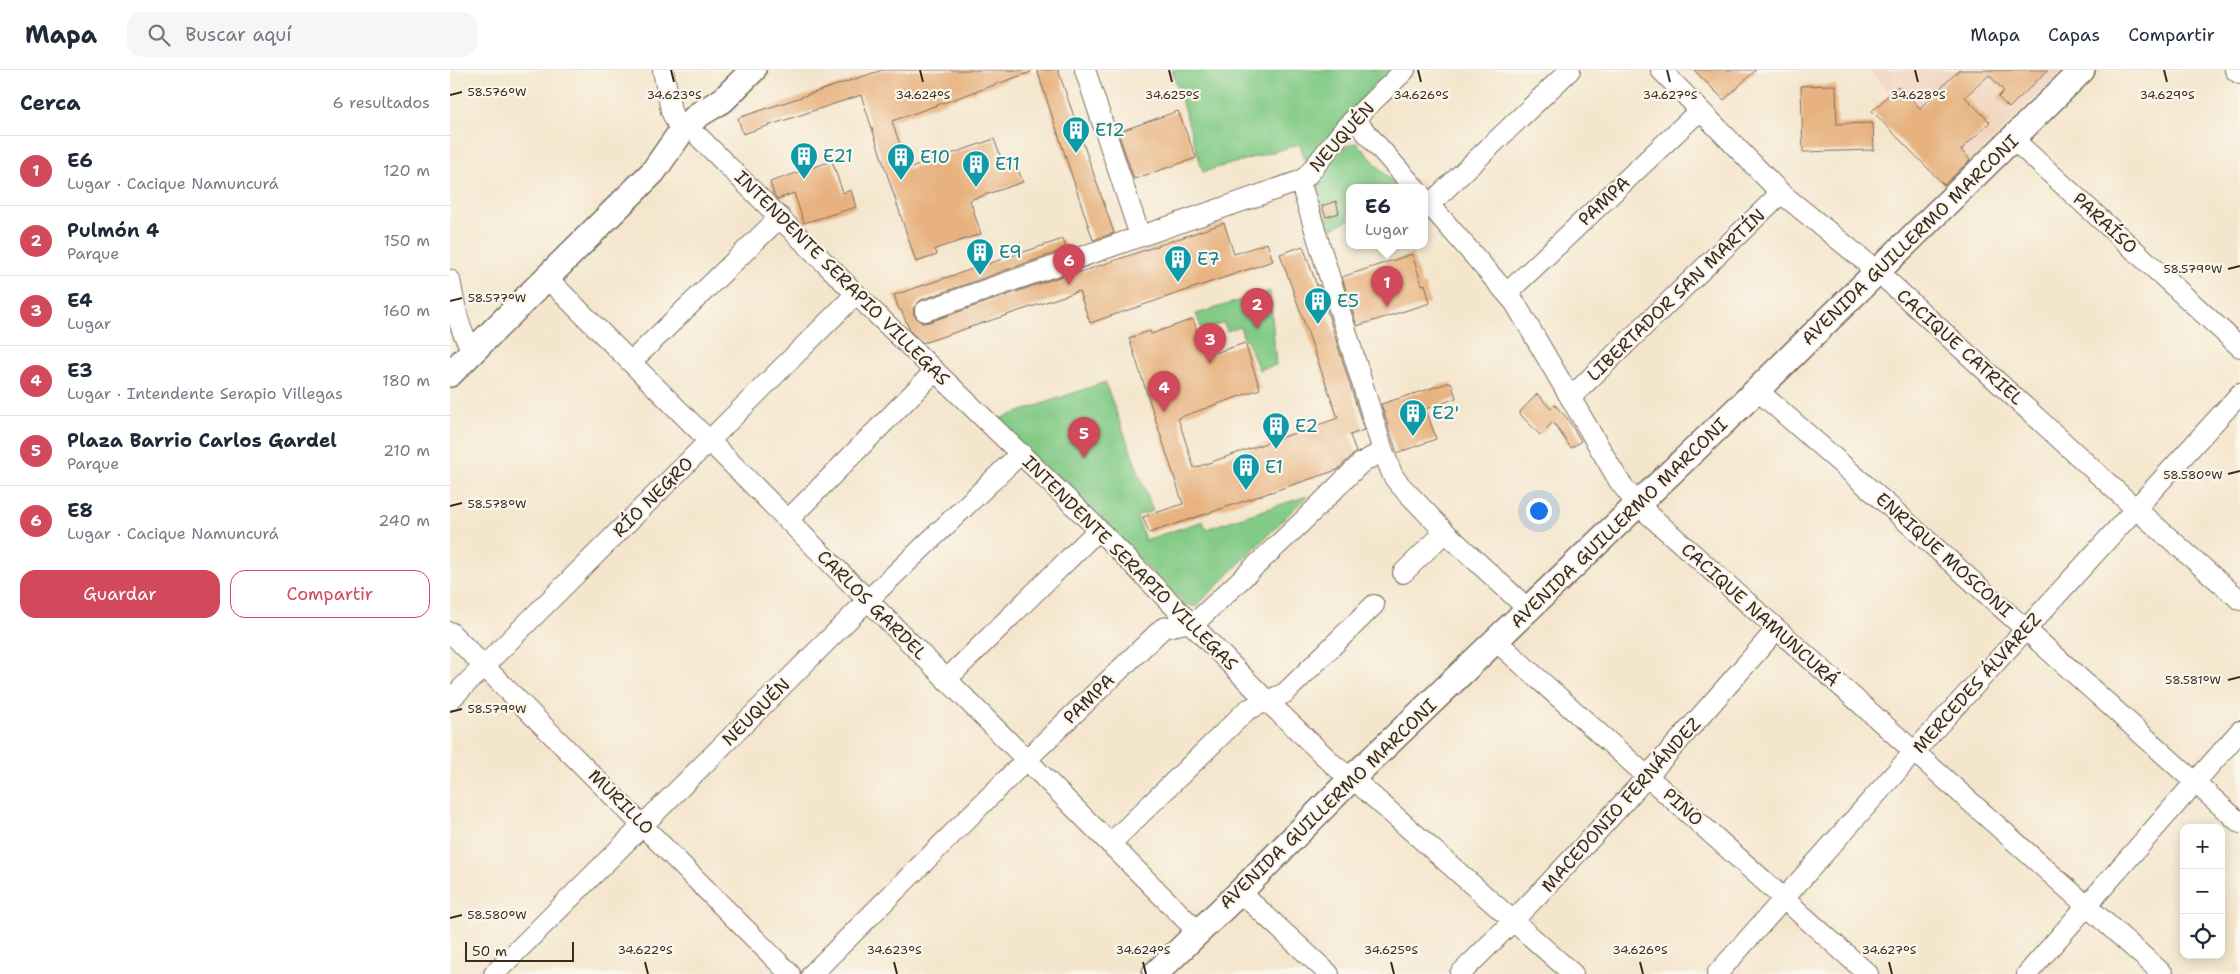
<!DOCTYPE html>
<html lang="es">
<head>
<meta charset="utf-8">
<style>
  body { margin:0; font-family:"Shantell Sans",sans-serif; background:#f6f6f7; color:#1f2937 }
  .controls { position:absolute; right:15px; bottom:15px; display:grid; overflow:hidden; border-radius:10px; box-shadow:0 2px 12px #0003 }
  .controls button { width:45px; height:45px; display:grid; place-items:center; padding:0; border:0; border-bottom:1px solid #e0e1e3; background:#fff; color:#1f2937; font:25px sans-serif }
  .scale { position:absolute; left:15px; bottom:12px; width:109px; box-sizing:border-box; padding-left:5px; border:2px solid #3b2a1e; border-top:0; font-size:14px; line-height:18px; white-space:nowrap; color:#3b2a1e; -webkit-text-stroke:4px #fbf7ec; paint-order:stroke }
  .you { position:absolute; left:1088px; top:440px; width:18px; height:18px; margin:-12px; border:4px solid #fff; border-radius:50%; background:#1a73e8; box-shadow:0 0 0 8px #1a73e833 }
  .badge { display:grid; place-items:center; width:32px; height:32px; border-radius:50%; background:#d1495b; color:#fff; font-size:16px; font-weight:700 }
  .pin { position:absolute; translate:-50% -41px; filter:drop-shadow(0 1px 2px #0008) }
  .pin::after { content:''; position:absolute; top:26px; width:18px; height:15px; background:inherit; clip-path:polygon(0 0,100% 0,50% 100%) }
  .popup { position:absolute; left:896px; top:114px; width:82px; height:65px; box-sizing:border-box; display:grid; place-content:center; border-radius:10px; background:#fff; filter:drop-shadow(0 1px 4px #0005); font-size:16px; white-space:nowrap; color:#747a83 }
  .popup b { font-size:19px; color:#1f2937 }
  .popup::after { content:''; position:absolute; left:50%; top:100%; margin-left:-10px; border:10px solid transparent; border-top-color:#fff }
  .list { margin:0; padding:0; list-style:none }
  h2 { display:flex; justify-content:space-between; align-items:center; height:65px; margin:0; padding:0 20px; font-size:21px }
  h2 small { font-size:16px; font-weight:400; color:#747a83 }
  .list li { display:grid; grid-template-columns:32px 1fr auto; gap:15px; align-items:center; box-sizing:border-box; height:70px; padding:0 20px; border-top:1px solid #e0e1e3 }
  .list b { display:block; font-size:19px; white-space:nowrap }
  .list p { margin:0; font-size:16px; white-space:nowrap; color:#747a83 }
  .list em { font-size:16px; font-style:normal; color:#747a83 }
  .actions { display:flex; gap:10px; padding:15px 20px }
  .actions a { flex:1; padding:11px 0; border:1px solid #d1495b; border-radius:15px; text-align:center; font-size:18px; color:#d1495b }
  .actions .main { background:#d1495b; color:#fff }
  .icon { flex:none; width:28px; height:28px; fill:none; stroke:currentColor; stroke-width:2; stroke-linecap:round; stroke-linejoin:round }
  .map { position:relative; flex:none; width:1790px; height:904px; overflow:hidden }
  header { display:flex; align-items:center; gap:30px; box-sizing:border-box; height:70px; padding:0 25px; background:#fff; border-bottom:1px solid #e0e1e3 }
  header strong { font-size:24px }
  nav { display:flex; gap:28px; margin-inline-start:auto; font-size:18px }
  .search { width:350px; height:45px; background:#f6f6f7; display:flex; align-items:center; gap:12px; box-sizing:border-box; padding:0 18px; border-radius:15px; color:#747a83; font-size:19px }
  main { display:flex }
  aside { flex:1; background:#fff }
  .map>svg:first-child { display:block }
  .built { fill:#f2d4be }
  .green { fill:#82ca86; stroke:#5e7a52 }
  .building { fill:#e7b27f }
  .lines { fill:none; stroke-linecap:round; stroke-linejoin:round }
  .minor-casing { stroke:#7c6c5b; stroke-width:22 }
  .major-casing { stroke:#7c6c5b; stroke-width:28 }
  .minor { stroke:#fff; stroke-width:20 }
  .major { stroke:#fff; stroke-width:25 }
  .ticks { fill:none; stroke:#3b2a1e; stroke-width:2 }
  .labels { text-anchor:middle; stroke-width:4.5; stroke-linejoin:round; paint-order:stroke }
  .culture-label { font-size:18px; fill:#0d838f; stroke:#fbf7ec; text-anchor:start }
  .street-label { font-size:18px; fill:#3b2a1e; stroke:#fbf7ec }
  .ticks-label { font-size:12px; text-anchor:middle; fill:#3b2a1e; stroke:#fbf7ec; stroke-width:4.5; stroke-linejoin:round; paint-order:stroke }
</style>
</head>
<body>
<header>
<strong>Mapa</strong>
<div class="search"><svg class="icon" aria-label="search" viewBox="0 0 24 24"><circle cx="10" cy="10" r="6"/><path d="M15 15l6 6"/></svg>Buscar aquí</div>
<nav><a>Mapa</a><a>Capas</a><a>Compartir</a></nav>
</header>
<main>
<aside>
<h2>Cerca<small>6 resultados</small></h2>
<ul class="list">
<li><span class="badge">1</span><div><b>E6</b><p>Lugar · Cacique Namuncurá</p></div><em>120 m</em></li>
<li><span class="badge">2</span><div><b>Pulmón 4</b><p>Parque</p></div><em>150 m</em></li>
<li><span class="badge">3</span><div><b>E4</b><p>Lugar</p></div><em>160 m</em></li>
<li><span class="badge">4</span><div><b>E3</b><p>Lugar · Intendente Serapio Villegas</p></div><em>180 m</em></li>
<li><span class="badge">5</span><div><b>Plaza Barrio Carlos Gardel</b><p>Parque</p></div><em>210 m</em></li>
<li><span class="badge">6</span><div><b>E8</b><p>Lugar · Cacique Namuncurá</p></div><em>240 m</em></li>
</ul>
<div class="actions"><a class="main">Guardar</a><a>Compartir</a></div>
</aside>
<div class="map">
<svg width="1790" height="904" viewBox="0 0 1790 904">
  <rect width="100%" height="100%" fill="#fbf7ec"/>
  <filter id="ink" filterUnits="userSpaceOnUse"><feTurbulence type="fractalNoise" baseFrequency=".02" numOctaves="2"/><feDisplacementMap in="SourceGraphic" scale="10" xChannelSelector="R" yChannelSelector="G"/><feConvolveMatrix kernelMatrix="1 2 1 2 8 2 1 2 1" color-interpolation-filters="sRGB"/></filter>
  <filter id="wash" filterUnits="userSpaceOnUse"><feTurbulence type="fractalNoise" baseFrequency=".0096" numOctaves="4" result="noise"/><feDisplacementMap in="SourceGraphic" scale="20" xChannelSelector="R" yChannelSelector="G"/><feGaussianBlur stdDeviation="1.12" result="paint"/><feColorMatrix in="noise" values="0 0 0 0 0 0 0 0 0 0 0 0 0 0 0 0 0 1.4 0 .05"/><feComposite in="paint" operator="in"/></filter>
  <g filter="url(#wash)">
    <rect width="100%" height="100%" fill="#f4e6cd"/>
    <path class="built" d="M1419 0H1613L1495 117 1422 41 1440 24Z"/>
    <path class="green" d="M722 0H950L856 95 850 74 753 102Z
      M907 73 945 115 942 118H900L899 150 877 161C873 147 864 130 868 115 872 98 890 75 907 73Z
      M820 221 826 295 809 300 797 270 794 269 790 257 777 261 774 253 764 256 753 262 746 244Z
      M655 312 703 441 687 446 695 470 753 451 756 459 857 426 746 537 735 534 546 350Z"/>
    <g id="blocks">
      <path class="building" d="M432 0H581V2L442 51 458 99 544 69 554 96 565 92 573 112 520 130 531 164 485 179 487 185 466 192 411 25 293 64 288 48Z
        M587 0H608L664 163 643 170Z
        M1244 0H1306L1274 30Z
        M1509 0H1598L1559 38 1548 27 1554 21 1539 5 1515 27 1540 52 1511 80 1520 90 1494 115 1422 41 1448 16 1470 38Z
        M1386 15 1387 54 1423 53 1424 80 1353 82 1351 16Z
        M728 41 746 88 684 109 668 62Z
        M382 91 393 123 401 120 406 137 354 153 344 123 328 129 324 125 320 112Z
        M886 131 889 143 876 147 872 136Z
        M774 153 784 184 817 173 823 191 640 253 629 221 473 273 460 261 451 240H449L444 225 613 169 616 179 471 230 463 238 464 245 472 253 479 252 624 202 625 204Z
        M853 176 867 216 869 215 914 360 900 365 906 382 887 400 699 463 693 447 733 434 679 268 700 261 701 264 743 249 756 286 795 273 810 319 728 348 744 398 888 348 830 184Z
        M962 184 972 215 975 214 980 233 907 256 892 207Z
        M1001 312 1006 328 976 339 986 369 947 383 931 334Z
        M1087 324 1101 339 1105 335 1117 348 1131 371 1121 378 1103 352 1090 365 1069 343Z"/>
    </g>
  </g>
  <g filter="url(#ink)">
    <use href="#blocks" fill-opacity="0" stroke="#7c6c5b" stroke-width="1"/>
    <g class="lines">
      <g class="minor-casing">
        <path id="minor" d="M213 0 221 41 231 62
          M635 0 690 166
          M1211 0 1331 123 1427 201 1686 439 1790 530
          M1785 0 1790 4
          M904 49 965 118
          M250 68 420 238 644 455 816 630 886 697 902 708 1123 904
          M1563 69 1790 277
          M850 111 933 381 943 406 950 415 995 462 1079 540
          M974 128 1065 233 1169 411 1187 434 1713 904
          M980 134 1120 0
          M97 208 748 862
          M0 210C5 236 8 259 23 281
          M1057 223 1250 40
          M475 241 850 111 857 106 895 58 955 0
          M181 292 330 147
          M1307 320 1438 435 1790 753
          M1121 327 1331 123
          M338 450 485 301
          M953 503 995 462
          M0 562 340 904
          M1046 571 1418 904
          M496 610 648 460
          M0 630 406 224
          M660 774 797 640 835 623 924 535
          M790 822 879 904
          M44 904 418 530 571 383
          M362 904 576 690 713 558 741 552 750 548 853 451 911 393 933 381
          M1010 904C1121 795 1224 677 1326 560
          M1267 904 1464 682 1790 324
          M1577 904 1790 661"/>
      </g>
      <g class="major-casing">
        <path id="major" d="M0 304 203 102 231 62 248 45 273 30 303 0
          M705 904 790 822 902 708 1307 320 1632 0"/>
      </g>
      <use href="#minor" class="minor"/>
      <use href="#major" class="major"/>
    </g>
  </g>
  <path class="ticks" d="M221 0 224 12M470 0 473 12M719 0 722 12M968 0 971 12M1217 0 1220 12M1465 0 1468 12M1714 0 1717 12M0 25 12 22M1778 199 1790 196M0 231 12 228M1778 404 1790 401M0 436 12 433M1778 610 1790 607M0 642 12 639M0 848 12 845M195 892 198 904M444 892 447 904M693 892 696 904M941 892 944 904M1190 892 1193 904M1439 892 1442 904"/>
  <defs>
    <g id="building-pin" transform="scale(1.4375)"><path d="M0 17L-7.5 6A9.5 9.5 0 1 1 7.5 6Z" fill="#0f9aa8" stroke="#fbf7ec"/><path d="M-4-6H4V6H1V3H-1V6H-4ZM-2.5-4.3h1.7v1.8h-1.7ZM.8-4.3h1.7v1.8H.8ZM-2.5-1h1.7V.8h-1.7ZM.8-1h1.7V.8H.8Z" fill="#fff"/></g>
  </defs>
  <g fill-rule="evenodd">
    <use href="#building-pin" x="626" y="60"/>
    <use href="#building-pin" x="354" y="86"/>
    <use href="#building-pin" x="451" y="87"/>
    <use href="#building-pin" x="526" y="94"/>
    <use href="#building-pin" x="530" y="182"/>
    <use href="#building-pin" x="728" y="189"/>
    <use href="#building-pin" x="868" y="231"/>
    <use href="#building-pin" x="963" y="343"/>
    <use href="#building-pin" x="826" y="356"/>
    <use href="#building-pin" x="796" y="397"/>
  </g>
  <g class="labels">
    <g class="culture-label">
      <text x="645" y="66">E12</text>
      <text x="373" y="92">E21</text>
      <text x="470" y="93">E10</text>
      <text x="545" y="100">E11</text>
      <text x="549" y="188">E9</text>
      <text x="747" y="195">E7</text>
      <text x="887" y="237">E5</text>
      <text x="982" y="349">E2'</text>
      <text x="845" y="362">E2</text>
      <text x="815" y="403">E1</text>
    </g>
    <g class="street-label">
      <text transform="translate(892 67) rotate(-48)" y="6">NEUQUÉN</text>
      <text transform="translate(1154 131) rotate(-43)" y="6">PAMPA</text>
      <text transform="translate(1655 153) rotate(43)" y="6">PARAÍSO</text>
      <text transform="translate(1460 170) rotate(-44)" y="6">AVENIDA GUILLERMO MARCONI</text>
      <text transform="translate(392 208) rotate(45)" y="6">INTENDENTE SERAPIO VILLEGAS</text>
      <text transform="translate(1226 225) rotate(-44)" y="6">LIBERTADOR SAN MARTÍN</text>
      <text transform="translate(1510 277) rotate(42)" y="6">CACIQUE CATRIEL</text>
      <text transform="translate(203 427) rotate(-45)" y="6">RÍO NEGRO</text>
      <text transform="translate(1169 453) rotate(-44)" y="6">AVENIDA GUILLERMO MARCONI</text>
      <text transform="translate(1494 485) rotate(42)" y="6">ENRIQUE MOSCONI</text>
      <text transform="translate(680 493) rotate(45)" y="6">INTENDENTE SERAPIO VILLEGAS</text>
      <text transform="translate(422 535) rotate(45)" y="6">CARLOS GARDEL</text>
      <text transform="translate(1310 545) rotate(42)" y="6">CACIQUE NAMUNCURÁ</text>
      <text transform="translate(1527 613) rotate(-48)" y="6">MERCEDES ÁLVAREZ</text>
      <text transform="translate(639 629) rotate(-44)" y="6">PAMPA</text>
      <text transform="translate(306 642) rotate(-45)" y="6">NEUQUÉN</text>
      <text transform="translate(171 732) rotate(45)" y="6">MURILLO</text>
      <text transform="translate(878 734) rotate(-44)" y="6">AVENIDA GUILLERMO MARCONI</text>
      <text transform="translate(1171 735) rotate(-48)" y="6">MACEDONIO FERNÁNDEZ</text>
      <text transform="translate(1233 737) rotate(42)" y="6">PINO</text>
    </g>
  </g>
  <g class="ticks-label">
    <text x="47" y="26">58.576°W</text>
    <text x="224" y="29">34.623°S</text>
    <text x="473" y="29">34.624°S</text>
    <text x="722" y="29">34.625°S</text>
    <text x="971" y="29">34.626°S</text>
    <text x="1220" y="29">34.627°S</text>
    <text x="1468" y="29">34.628°S</text>
    <text x="1717" y="29">34.629°S</text>
    <text x="1743" y="203">58.579°W</text>
    <text x="47" y="232">58.577°W</text>
    <text x="1743" y="409">58.580°W</text>
    <text x="47" y="438">58.578°W</text>
    <text x="1743" y="614">58.581°W</text>
    <text x="47" y="643">58.579°W</text>
    <text x="47" y="849">58.580°W</text>
    <text x="195" y="884">34.622°S</text>
    <text x="444" y="884">34.623°S</text>
    <text x="693" y="884">34.624°S</text>
    <text x="941" y="884">34.625°S</text>
    <text x="1190" y="884">34.626°S</text>
    <text x="1439" y="884">34.627°S</text>
  </g>
</svg>
<div class="controls">
<button>+</button>
<button>−</button>
<button><svg class="icon" aria-label="locate" viewBox="0 0 24 24"><circle cx="12" cy="12" r="6"/><path d="M12 2v4M12 18v4M2 12h4M18 12h4"/></svg></button>
</div>
<div class="scale">50 m</div>
<div class="you"></div>
<div class="pin badge" style="left:937px;top:237px">1</div>
<div class="popup"><b>E6</b>Lugar</div>
<div class="pin badge" style="left:807px;top:259px">2</div>
<div class="pin badge" style="left:760px;top:294px">3</div>
<div class="pin badge" style="left:714px;top:342px">4</div>
<div class="pin badge" style="left:634px;top:388px">5</div>
<div class="pin badge" style="left:619px;top:215px">6</div>
</div>
</main>
</body>
</html>
